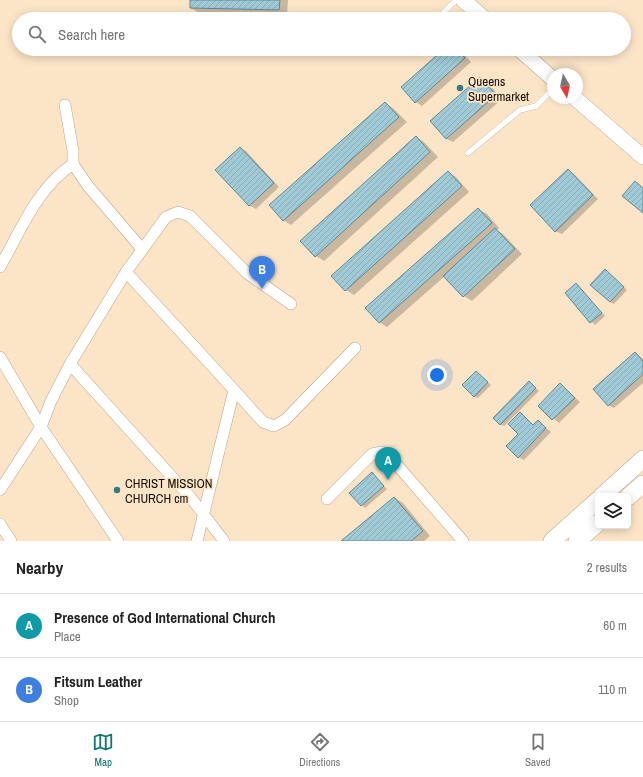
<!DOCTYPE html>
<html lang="en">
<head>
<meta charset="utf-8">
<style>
  body { margin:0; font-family:"Archivo Narrow",sans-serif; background:#f6f6f6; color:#222 }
  .controls { position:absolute; right:12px; bottom:12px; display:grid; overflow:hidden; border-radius:6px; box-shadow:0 2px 10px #0003 }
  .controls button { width:36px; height:36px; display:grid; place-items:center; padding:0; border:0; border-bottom:1px solid #e0e0e0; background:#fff; color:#222; font:20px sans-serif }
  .compass { position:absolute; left:547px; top:68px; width:36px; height:36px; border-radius:50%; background:#fff; box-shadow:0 2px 10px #0003; rotate:171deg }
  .you { position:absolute; left:437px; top:375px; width:14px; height:14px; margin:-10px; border:3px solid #fff; border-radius:50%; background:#1a73e8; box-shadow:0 0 0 6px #1a73e833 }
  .badge { display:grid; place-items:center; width:26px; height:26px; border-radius:50%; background:#0f766e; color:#fff; font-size:13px; font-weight:700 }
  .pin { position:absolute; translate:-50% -33px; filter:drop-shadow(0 1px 2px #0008) }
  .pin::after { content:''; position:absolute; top:21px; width:14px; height:12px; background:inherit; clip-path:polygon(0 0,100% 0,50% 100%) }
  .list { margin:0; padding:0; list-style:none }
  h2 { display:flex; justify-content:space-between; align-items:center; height:52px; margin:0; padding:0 16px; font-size:17px }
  h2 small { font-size:13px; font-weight:400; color:#767676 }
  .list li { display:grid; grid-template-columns:26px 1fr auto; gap:12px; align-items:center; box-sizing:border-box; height:64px; padding:0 16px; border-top:1px solid #e0e0e0 }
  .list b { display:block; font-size:15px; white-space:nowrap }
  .list p { margin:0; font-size:13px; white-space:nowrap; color:#767676 }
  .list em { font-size:13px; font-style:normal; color:#767676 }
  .icon { flex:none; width:22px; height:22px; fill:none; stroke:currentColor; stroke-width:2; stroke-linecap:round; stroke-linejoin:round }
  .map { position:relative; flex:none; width:643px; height:541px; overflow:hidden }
  .search { position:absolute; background:#fff; box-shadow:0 2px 10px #0003; left:12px; right:12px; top:12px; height:44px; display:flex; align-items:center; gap:10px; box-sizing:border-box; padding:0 14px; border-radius:22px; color:#767676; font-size:15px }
  .sheet { height:180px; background:#fff }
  nav { display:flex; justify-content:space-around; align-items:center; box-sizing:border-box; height:56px; border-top:1px solid #e0e0e0; background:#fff; font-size:11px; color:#767676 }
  nav a { display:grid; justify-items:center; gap:2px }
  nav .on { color:#0f766e }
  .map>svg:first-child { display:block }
  .shadow { fill:#0003 }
  .building { fill:url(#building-hatch); stroke:#618894 }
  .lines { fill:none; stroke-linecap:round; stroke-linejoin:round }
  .lane-casing { stroke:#baa588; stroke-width:6 }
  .street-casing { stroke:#baa588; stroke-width:12 }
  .secondary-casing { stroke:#baa588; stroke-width:16 }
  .primary-casing { stroke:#baa588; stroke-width:18 }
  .lane { stroke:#fff; stroke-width:5.5 }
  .street { stroke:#fff; stroke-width:11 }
  .secondary { stroke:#fff; stroke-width:15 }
  .primary { stroke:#fff; stroke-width:17 }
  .poi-dot { fill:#37798a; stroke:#fce5c7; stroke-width:1.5 }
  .labels { text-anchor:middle; stroke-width:3.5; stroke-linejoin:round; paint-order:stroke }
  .poi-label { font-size:13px; fill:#160e05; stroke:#fce5c7; text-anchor:start }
</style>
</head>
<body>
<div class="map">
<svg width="643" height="541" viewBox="0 0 643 541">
  <defs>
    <pattern id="building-hatch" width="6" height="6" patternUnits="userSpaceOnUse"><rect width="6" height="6" fill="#a1cad7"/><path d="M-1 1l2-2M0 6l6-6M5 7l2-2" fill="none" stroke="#8aacb7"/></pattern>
  </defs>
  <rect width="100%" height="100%" fill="#fce5c7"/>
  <path class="shadow" d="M191 0H288L287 14 199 13 191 8Z
    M445 49H459L471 62 422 106 416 102 402 88Z
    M480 78 487 82 502 99 453 142 447 139 432 121Z
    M385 103 393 108 407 122 291 225 283 220Z
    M416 137 424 142 438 157 324 261 316 256Z
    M240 148 246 151 279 187 256 209 249 205Z
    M568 170 574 174 598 199 562 234 555 231Z
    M448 172 456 177 469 192 354 295 346 290Z
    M478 209 487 214 499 228 497 230 503 234 522 254 472 301 464 296 445 276 387 327 379 322Z
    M609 273 627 290 614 304 610 302Z
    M576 285 605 316 595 325 566 293Z
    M635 353 643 359V383L614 408 608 405Z
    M476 372 491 385 478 398 474 396Z
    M529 382 539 391 504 426 500 424Z
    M561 384 580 402 559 423 539 406Z
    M520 414 534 425 538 421 551 432 524 460 518 457Z
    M372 474 387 489 365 508 350 493Z
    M395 498 403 503 430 536 424 541H342Z"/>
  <path class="building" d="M190 0H280L279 10 190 8Z
    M444 49H457L465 58 415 103 401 87Z
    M480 77 496 95 446 139 430 121Z
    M385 102 399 117 283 221 269 205Z
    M416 136 430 152 315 257 300 241Z
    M240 147 274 183 249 206 215 170Z
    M568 169 593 195 555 232 530 205Z
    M448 171 462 186 345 291 331 276Z
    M635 181 643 188V213L622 196Z
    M478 208 492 223 379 323 365 308Z
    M495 228 515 249 463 297 443 276Z
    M605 269 624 287 610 302 590 285Z
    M576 283 602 313 590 323 565 293Z
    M635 352 643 361V374L608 406 593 389Z
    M476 371 488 382 474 397 462 385Z
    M529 381 536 388 500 425 493 418Z
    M560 383 575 398 552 420 538 406Z
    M520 412 533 425 538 420 546 428 518 458 506 446 518 434 508 424Z
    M372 472 384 486 361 506 349 493Z
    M394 497 423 531 411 541H341Z"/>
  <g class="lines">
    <g class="lane-casing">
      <path id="lane" d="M437 19 456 0
        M468 153 520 110 536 106 553 89"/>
    </g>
    <g class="street-casing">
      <path id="street" d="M65 105 73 151V164L88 186 142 249
        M0 267C21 230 37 188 73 164
        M126 272 234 390 197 541
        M0 357 41 427 118 541
        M70 364 191 498 224 541
        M234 390 263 422 274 426 285 420 355 348
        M0 490 41 427 51 401 70 364 126 272 166 217 178 212 190 216 247 273 291 304
        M327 499 372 454 382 452 391 458 463 541
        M0 524 11 541"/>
    </g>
    <g class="secondary-casing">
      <path id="secondary" d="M463 0 485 19
        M519 49 553 79
        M575 98 643 157"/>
    </g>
    <g class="primary-casing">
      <path id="primary" d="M602 496 643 459
        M628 497 643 484
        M552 541 598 500
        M577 541 598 523"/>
    </g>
    <use href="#lane" class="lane"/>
    <use href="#street" class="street"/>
    <use href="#secondary" class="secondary"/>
    <use href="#primary" class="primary"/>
  </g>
  <g class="poi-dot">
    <circle cx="460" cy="88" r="4"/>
    <circle cx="117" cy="490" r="4"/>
  </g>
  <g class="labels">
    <g class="poi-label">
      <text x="468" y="86">Queens<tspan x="468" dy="15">Supermarket</tspan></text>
      <text x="125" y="488">CHRIST MISSION<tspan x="125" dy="15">CHURCH cm</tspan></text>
    </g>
  </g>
</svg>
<div class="controls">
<button><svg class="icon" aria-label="layers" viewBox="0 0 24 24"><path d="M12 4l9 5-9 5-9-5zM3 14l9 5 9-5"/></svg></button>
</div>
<svg class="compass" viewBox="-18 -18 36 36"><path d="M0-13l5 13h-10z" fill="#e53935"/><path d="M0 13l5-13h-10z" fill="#767676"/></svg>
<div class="you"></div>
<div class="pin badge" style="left:388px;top:480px;background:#0f9aa8">A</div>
<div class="pin badge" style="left:262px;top:289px;background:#3f7fe0">B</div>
<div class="search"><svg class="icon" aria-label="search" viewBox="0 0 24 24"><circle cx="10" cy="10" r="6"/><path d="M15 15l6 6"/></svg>Search here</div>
</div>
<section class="sheet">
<h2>Nearby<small>2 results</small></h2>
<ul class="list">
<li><span class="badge" style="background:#0f9aa8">A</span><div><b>Presence of God International Church</b><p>Place</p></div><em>60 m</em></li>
<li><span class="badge" style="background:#3f7fe0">B</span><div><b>Fitsum Leather</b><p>Shop</p></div><em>110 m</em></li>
</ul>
</section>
<nav>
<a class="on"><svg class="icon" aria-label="map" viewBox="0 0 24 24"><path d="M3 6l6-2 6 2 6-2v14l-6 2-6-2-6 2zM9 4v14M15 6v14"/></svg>Map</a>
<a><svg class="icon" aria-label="directions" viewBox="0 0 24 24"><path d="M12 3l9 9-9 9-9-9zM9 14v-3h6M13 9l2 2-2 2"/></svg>Directions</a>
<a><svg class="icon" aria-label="saved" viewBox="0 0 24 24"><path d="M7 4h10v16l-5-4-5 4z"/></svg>Saved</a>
</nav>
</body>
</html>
